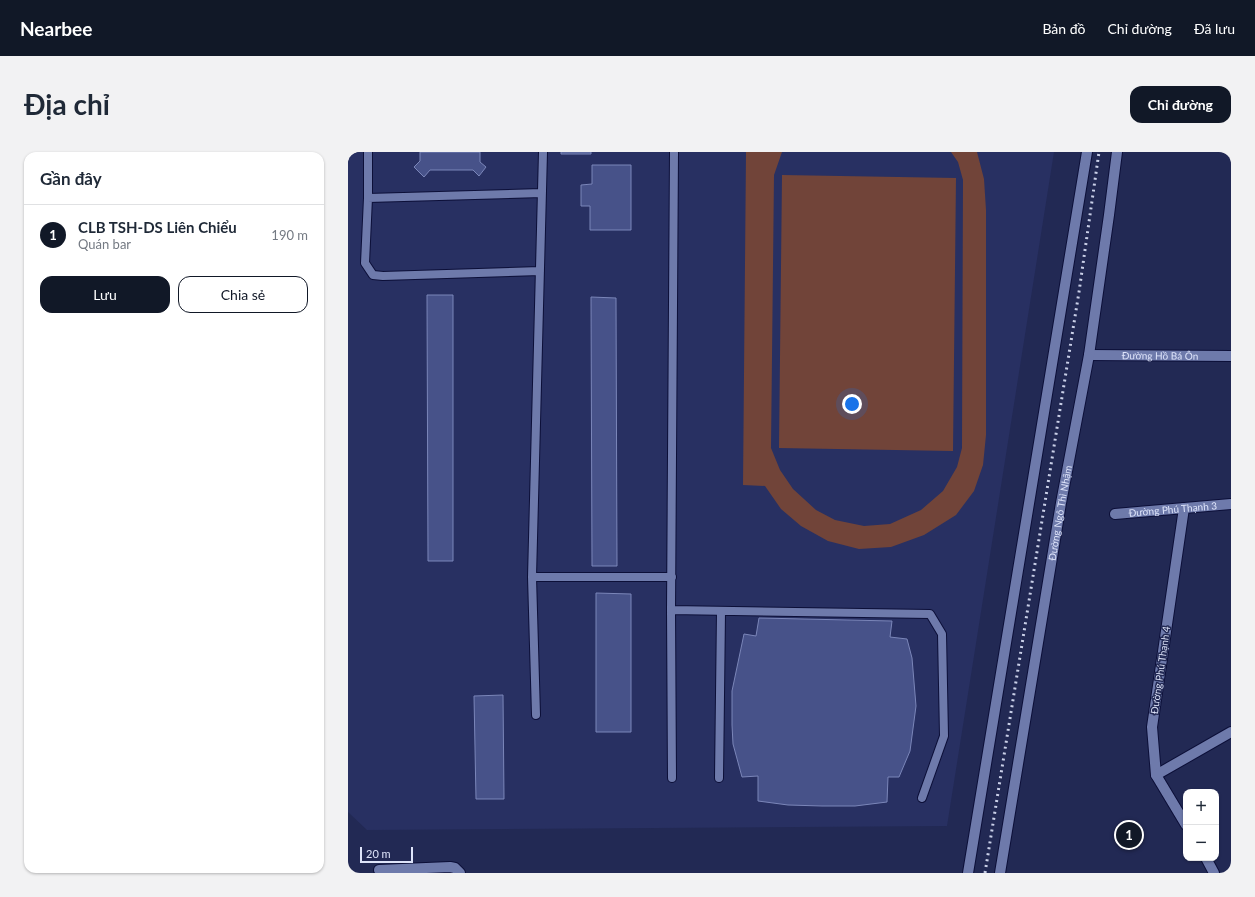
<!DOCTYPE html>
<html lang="vi">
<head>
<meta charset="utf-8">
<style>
  body { margin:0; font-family:Lato,sans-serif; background:#f2f2f3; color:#1f2937 }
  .controls { position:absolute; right:12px; bottom:12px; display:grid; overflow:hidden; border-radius:8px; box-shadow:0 1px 3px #0004 }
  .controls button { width:36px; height:36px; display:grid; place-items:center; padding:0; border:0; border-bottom:1px solid #e0e1e3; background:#fff; color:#1f2937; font:20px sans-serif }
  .scale { position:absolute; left:12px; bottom:10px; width:53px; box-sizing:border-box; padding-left:4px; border:2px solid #dee4fa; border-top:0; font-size:11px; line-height:14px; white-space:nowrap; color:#dee4fa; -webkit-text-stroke:3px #222954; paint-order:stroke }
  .you { position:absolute; left:504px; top:252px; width:14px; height:14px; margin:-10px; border:3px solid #fff; border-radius:50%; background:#1a73e8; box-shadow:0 0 0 6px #1a73e833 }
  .badge { display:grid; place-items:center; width:26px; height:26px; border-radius:50%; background:#111827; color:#fff; font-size:13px; font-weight:700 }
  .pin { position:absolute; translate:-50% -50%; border:2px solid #fff; box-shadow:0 1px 4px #0006 }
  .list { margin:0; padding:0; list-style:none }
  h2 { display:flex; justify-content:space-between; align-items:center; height:52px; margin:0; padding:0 16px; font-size:17px }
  h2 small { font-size:13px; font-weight:400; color:#747a83 }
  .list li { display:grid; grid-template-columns:26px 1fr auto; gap:12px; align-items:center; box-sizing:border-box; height:60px; padding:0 16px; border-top:1px solid #e0e1e3 }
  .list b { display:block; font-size:15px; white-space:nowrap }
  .list p { margin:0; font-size:13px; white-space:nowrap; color:#747a83 }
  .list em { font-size:13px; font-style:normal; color:#747a83 }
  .actions { display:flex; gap:8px; padding:12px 16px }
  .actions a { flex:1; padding:9px 0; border:1px solid #111827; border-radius:12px; text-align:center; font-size:14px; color:#111827 }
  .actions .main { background:#111827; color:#fff }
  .map { position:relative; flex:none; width:883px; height:721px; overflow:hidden; border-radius:12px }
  header { display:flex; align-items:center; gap:24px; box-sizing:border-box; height:56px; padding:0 20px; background:#111827; color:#fff }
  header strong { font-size:19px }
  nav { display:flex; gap:22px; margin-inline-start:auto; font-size:14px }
  .intro { display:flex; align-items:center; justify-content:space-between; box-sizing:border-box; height:96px; padding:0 24px }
  h1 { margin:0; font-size:28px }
  .button { padding:10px 18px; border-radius:12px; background:#111827; color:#fff; font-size:14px; font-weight:700 }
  main { display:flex; gap:24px; padding:0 24px }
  aside { flex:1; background:#fff; border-radius:12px; box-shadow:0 1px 3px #0004 }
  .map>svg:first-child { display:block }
  .built { fill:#283062 }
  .green { fill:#714439 }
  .building { fill:#475289; stroke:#7b86b9 }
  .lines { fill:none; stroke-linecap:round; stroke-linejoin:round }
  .lane-casing { stroke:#0c0f38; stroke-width:10 }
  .street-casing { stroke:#0c0f38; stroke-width:12 }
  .lane { stroke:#6e7aab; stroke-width:8 }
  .street { stroke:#6e7aab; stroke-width:10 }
  .rail { stroke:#cad0e8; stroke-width:3; stroke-dasharray:2 4; stroke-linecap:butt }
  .labels { text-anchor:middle; stroke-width:3; stroke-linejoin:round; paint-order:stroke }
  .street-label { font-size:10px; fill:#dee4fa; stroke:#222954 }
</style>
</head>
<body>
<header>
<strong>Nearbee</strong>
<nav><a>Bản đồ</a><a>Chỉ đường</a><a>Đã lưu</a></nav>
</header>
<div class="intro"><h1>Địa chỉ</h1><a class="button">Chỉ đường</a></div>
<main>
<aside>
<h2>Gần đây<small></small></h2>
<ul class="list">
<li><span class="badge">1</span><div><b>CLB TSH-DS Liên Chiểu</b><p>Quán bar</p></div><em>190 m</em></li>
</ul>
<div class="actions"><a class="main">Lưu</a><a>Chia sẻ</a></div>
</aside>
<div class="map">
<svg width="883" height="721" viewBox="0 0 883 721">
  <rect width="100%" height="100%" fill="#222954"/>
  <path class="built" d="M0 0H706L599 674 19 678 0 660Z"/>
  <path class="green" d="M398 0H434L426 23 423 296 432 318 445 337 468 358 487 368 516 374 542 372 573 358 595 339 609 315 614 296 615 28 610 10 603 0H629L636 27 638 58V283L635 313 626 339 608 363 576 383 543 395 511 397 480 389 453 374 433 357 417 334 395 333Z
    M434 23 608 26 605 299 431 296Z"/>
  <path class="building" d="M72 0H132V10L138 15 131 24 125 18H82L76 25 66 15 72 9Z
    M213 0H243V2H213Z
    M244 13H283V78H242V54H233V33L244 32Z
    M79 143H105V409H80Z
    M243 145 268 146 269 414H244Z
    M248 441 283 442V580H248Z
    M411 466 544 469 542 485 559 487 564 506 568 554 562 599 551 625H540L539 650 507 654H474L440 653 410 649V624L394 625 385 592 384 573V539L396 482 408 484Z
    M155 543 156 647H128L126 544Z"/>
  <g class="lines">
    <g class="lane-casing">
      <path id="lane" d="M20 0V46L17 111 25 123 35 124 192 119
        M20 46 194 41
        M184 425H324
        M323 458 582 462 594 482 596 584 574 646
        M188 563 184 425 195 0
        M324 626 323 458 326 0
        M371 626 373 460"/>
    </g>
    <g class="street-casing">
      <g id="street">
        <path id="s1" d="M741 203 883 204"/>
        <path d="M836 356 804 575 808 623 838 673"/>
        <path id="s2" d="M767 362 883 352"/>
        <path d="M808 623 883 580"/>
        <path d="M858 706 866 721"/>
        <path d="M31 718 102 715 107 716 112 721"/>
        <path d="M620 721 739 0"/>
        <path id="s3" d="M652 721 713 351 741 203 761 63 769 0"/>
      </g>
    </g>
    <use href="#lane" class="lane"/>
    <use href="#street" class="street"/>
    <path class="rail" d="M637 721 731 140 751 0"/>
  </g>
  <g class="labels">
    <g class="street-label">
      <text dy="4" stroke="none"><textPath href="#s1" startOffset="71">Đường Hồ Bá Ôn</textPath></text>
      <text dy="4" stroke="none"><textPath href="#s2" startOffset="58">Đường Phú Thạnh 3</textPath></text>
      <text dy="4" stroke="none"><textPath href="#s3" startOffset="365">Đường Ngô Thì Nhậm</textPath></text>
      <text transform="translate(812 518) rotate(-82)" y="4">Đường Phú Thạnh 4</text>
    </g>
  </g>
</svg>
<div class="controls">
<button>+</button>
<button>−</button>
</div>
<div class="scale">20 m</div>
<div class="you"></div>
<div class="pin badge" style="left:781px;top:683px">1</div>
</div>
</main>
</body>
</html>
